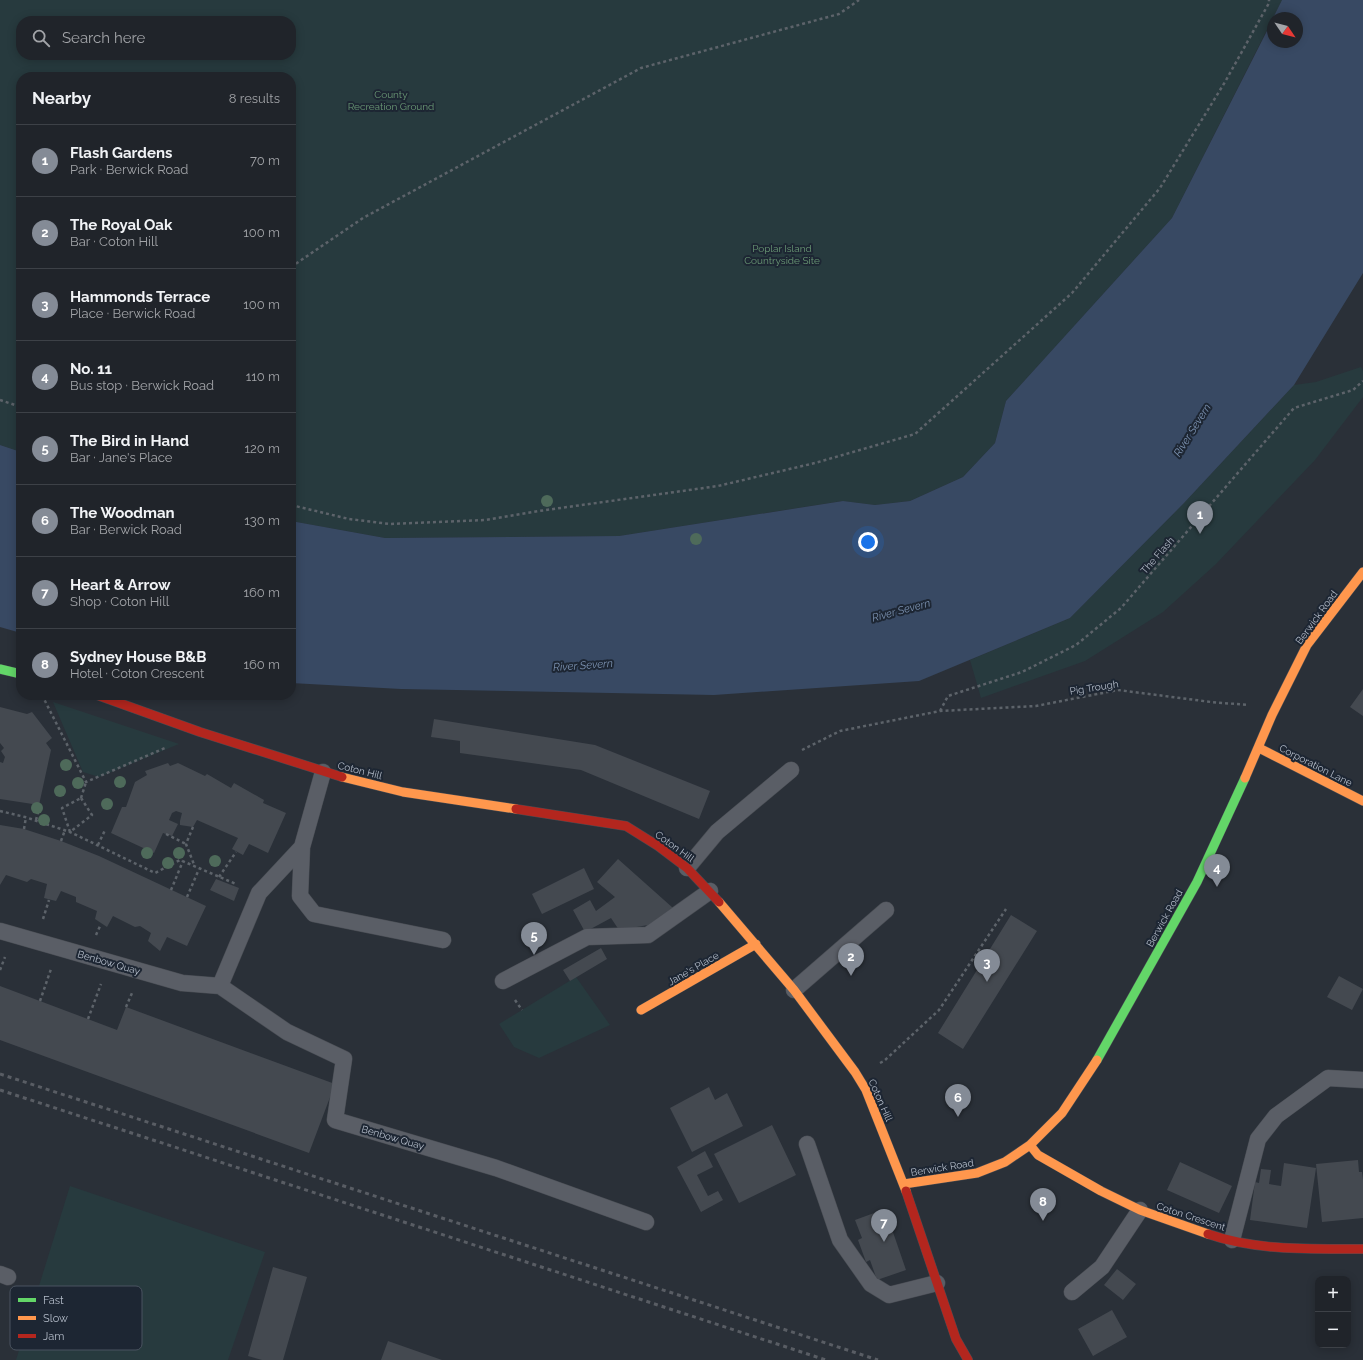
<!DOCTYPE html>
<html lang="en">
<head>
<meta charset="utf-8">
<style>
  body { margin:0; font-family:Raleway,sans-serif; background:#2d3036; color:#f1f3f6 }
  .controls { position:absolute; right:12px; bottom:12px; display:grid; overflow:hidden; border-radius:8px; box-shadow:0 2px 10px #0003 }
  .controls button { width:36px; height:36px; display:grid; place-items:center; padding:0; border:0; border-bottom:1px solid #3d4147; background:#20242a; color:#f1f3f6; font:20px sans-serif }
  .compass { position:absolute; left:1267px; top:12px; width:36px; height:36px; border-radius:50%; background:#20242a; box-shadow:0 2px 10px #0003; rotate:125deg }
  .you { position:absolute; left:868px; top:542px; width:14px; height:14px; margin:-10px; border:3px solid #fff; border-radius:50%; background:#1a73e8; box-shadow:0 0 0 6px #1a73e833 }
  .badge { display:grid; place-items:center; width:26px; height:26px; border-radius:50%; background:#848b96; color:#fff; font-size:13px; font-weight:700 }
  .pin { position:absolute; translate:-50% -33px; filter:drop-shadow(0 1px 2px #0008) }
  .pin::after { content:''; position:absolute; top:21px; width:14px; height:12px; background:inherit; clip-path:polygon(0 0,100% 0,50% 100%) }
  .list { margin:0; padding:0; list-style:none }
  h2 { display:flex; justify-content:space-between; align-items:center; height:52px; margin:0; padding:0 16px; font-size:17px }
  h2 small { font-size:13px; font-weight:400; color:#a2a4a8 }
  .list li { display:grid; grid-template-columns:26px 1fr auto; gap:12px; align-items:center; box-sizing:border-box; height:72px; padding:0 16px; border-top:1px solid #3d4147 }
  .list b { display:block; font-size:15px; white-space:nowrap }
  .list p { margin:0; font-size:13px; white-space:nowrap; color:#a2a4a8 }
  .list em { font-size:13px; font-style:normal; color:#a2a4a8 }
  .icon { flex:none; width:22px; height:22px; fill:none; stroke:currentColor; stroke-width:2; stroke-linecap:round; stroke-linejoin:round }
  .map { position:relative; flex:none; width:1363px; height:1360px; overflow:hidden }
  .search { position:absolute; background:#20242a; box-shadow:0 2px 10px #0003; left:16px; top:16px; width:280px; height:44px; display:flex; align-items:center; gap:10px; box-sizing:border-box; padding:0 14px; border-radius:16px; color:#a2a4a8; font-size:15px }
  .panel { position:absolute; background:#20242a; box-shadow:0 2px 10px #0003; left:16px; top:72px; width:280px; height:628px; border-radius:16px }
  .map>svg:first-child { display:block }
  .green { fill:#273a3e; fill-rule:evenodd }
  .water { fill:#384963 }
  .building { fill:#444950 }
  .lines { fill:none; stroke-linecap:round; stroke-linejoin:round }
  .lane-casing { stroke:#484c53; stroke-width:17 }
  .fast-casing { stroke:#484c53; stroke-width:10 }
  .slow-casing { stroke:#484c53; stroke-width:10 }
  .jam-casing { stroke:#484c53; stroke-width:10 }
  .path { stroke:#5d636a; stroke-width:2.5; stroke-dasharray:3 3; stroke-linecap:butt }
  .lane { stroke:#5a5e66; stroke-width:16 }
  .fast { stroke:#63d668; stroke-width:9 }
  .slow { stroke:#ff974d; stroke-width:9 }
  .jam { stroke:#b3261e; stroke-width:9 }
  .rail { stroke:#595d64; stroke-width:3; stroke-dasharray:4 4; stroke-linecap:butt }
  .tree { fill:#4e6a5a }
  .labels { text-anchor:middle; stroke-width:4; stroke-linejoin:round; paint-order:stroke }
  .park-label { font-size:10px; fill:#6b9a76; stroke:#1d2633 }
  .street-label { font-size:10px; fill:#b4bcc9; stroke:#1d2633 }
  .water-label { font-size:11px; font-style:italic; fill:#7c92b1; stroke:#1d2633 }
  .key { fill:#1d2633; stroke:#4a5360; stroke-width:1 }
  .key-label { font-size:11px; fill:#b4bcc9 }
</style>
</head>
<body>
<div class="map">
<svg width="1363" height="1360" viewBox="0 0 1363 1360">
  <rect width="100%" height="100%" fill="#2a3038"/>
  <path class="green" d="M0 0H1282L1172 218 1006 401 995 443 963 477 910 501 875 505 842 501 619 536 385 538 291 521V77H21V452L0 445ZM21 21H291V55H21Z
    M1361 367 1363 371V397L1315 460 1216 564 1163 612 1085 661 981 698 970 660 1070 618 1184 503 1294 385 1316 382Z
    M53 702 179 744 99 777 83 772Z
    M576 977 610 1025 539 1058 514 1047 499 1024Z
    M70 1186 265 1252 228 1360H16Z"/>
  <path class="water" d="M1282 0H1363V273L1294 385 1184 503 1070 618 919 681 714 695 401 689 291 683V521L385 538 619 536 843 501 875 505 910 501 963 477 995 443 1006 401 1172 218 1273 19V42H1297V18H1273Z
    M0 445 21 452V633L0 627Z"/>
  <path class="building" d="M1363 689V716L1350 707Z
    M0 707 27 714 32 712 52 738 46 743 51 750 39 805 0 799V762L3 763 5 757 1 751 4 748 0 743Z
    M434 719 595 745 710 791 699 819 581 770 460 753V741L431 737Z
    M168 763 170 766 178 763 205 776 207 774 231 788 234 783 264 800 263 803 286 813 268 853 249 844 243 855 232 849 238 838 197 820 193 827 180 825V821L182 813 176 811 172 813 169 820 178 824 172 836 163 833 154 853 111 833 122 807H126L135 782 147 775 145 771Z
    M0 825 24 829 61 841 99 856 206 906 187 946 167 937 160 951 148 941 151 933 140 926 135 927 113 916 107 927 95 919 97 911 76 902V897L61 891 56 901 44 898 47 884 31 879 27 882 6 875 0 885Z
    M618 859 673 908 654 924 619 930 611 918 585 932 573 910 590 900 596 911 615 897 597 882Z
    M584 868 594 889 542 914 532 894Z
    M216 879 239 888 234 901 210 890Z
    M1011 915 1037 931 963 1049 938 1033Z
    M601 948 607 959 570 981 563 970Z
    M1339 976 1363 989 1352 1010 1327 997Z
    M0 986 117 1030 126 1007 335 1084 309 1153 0 1040Z
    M709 1087 715 1100 727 1093 743 1126 692 1152 670 1108Z
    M772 1125 796 1175 739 1203 714 1154Z
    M705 1151 713 1167 697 1175 708 1196 718 1191 723 1200 701 1212 677 1167Z
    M1358 1160 1359 1172H1362L1363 1180V1218L1322 1222 1316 1164Z
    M1180 1162 1232 1186 1219 1213 1167 1190Z
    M1284 1163 1316 1168 1307 1228 1250 1220 1255 1182 1259 1183 1261 1169 1271 1170 1269 1184 1281 1186Z
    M885 1209 906 1270 877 1280 870 1260 866 1262 858 1240 862 1238 855 1220Z
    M273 1267 307 1277 283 1360H262L248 1356Z
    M1117 1269 1136 1284 1123 1300 1104 1285Z
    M1112 1310 1127 1337 1093 1356 1078 1329Z
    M388 1341 442 1360H381Z"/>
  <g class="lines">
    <g class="lane-casing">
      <path id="lane" d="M302 847 300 896 314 914 443 940
        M687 868 717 832 791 770
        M0 931 182 983 220 986 287 1032 344 1059 335 1120 496 1168 646 1222
        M503 981 587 937 648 935 710 891
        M220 986 259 893 302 847 323 772
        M794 990 886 910
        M807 1144 840 1240 871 1284 889 1295 937 1283
        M1232 1240 1258 1139 1276 1116 1328 1078 1363 1080
        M0 1274 8 1277
        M1072 1292 1102 1267 1140 1210"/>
    </g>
    <g class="fast-casing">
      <path id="fast" d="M0 669 21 674
        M1097 1060 1197 882 1245 778"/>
    </g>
    <g class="slow-casing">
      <path id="slow" d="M1259 748 1363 801
        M342 777 403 792 516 809
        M1245 778 1272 715 1307 645 1363 572
        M719 902 794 990 855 1072 866 1090 906 1191
        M641 1010 756 944
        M1030 1145 1038 1155 1101 1191 1140 1210 1208 1234
        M904 1184 977 1173 1005 1162 1030 1145 1062 1113 1097 1060"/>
    </g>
    <g class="jam-casing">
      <path id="jam" d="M97 695 200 732 342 777
        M516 809 626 826 658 846 687 868 719 902
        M906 1191 956 1339 968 1360
        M1208 1234C1257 1251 1312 1249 1363 1249"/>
    </g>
    <path class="path" d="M291 267 363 218 641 68 839 14 859 0
      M0 400 21 407
      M291 505 349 519 390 524 485 520 539 511 718 486 815 463 915 434 1072 293 1160 188 1225 82 1269 3V0
      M42 695 86 782 165 748
      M940 711 948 696 1022 672 1076 645 1121 608 1294 408 1353 390 1363 381
      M802 750 840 731 940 711 1036 706 1118 690 1211 702 1248 705
      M81 798 92 815 70 832 62 808Z
      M81 798 86 782
      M0 811 25 817 70 832 155 873 180 860 236 884
      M36 820 40 805
      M193 827 186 844 195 867
      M24 829 26 817
      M166 834 186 844
      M61 841 65 830
      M98 845 105 830
      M219 877 236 852
      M171 890 183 861
      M187 897 199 869
      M43 919 49 900
      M96 935 101 924
      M0 970 5 957
      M515 1000 522 1010
      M40 1001 51 969
      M126 1007 132 993
      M88 1019 101 984
      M880 1063 884 1061 939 1010 1006 909"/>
    <use href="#lane" class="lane"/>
    <use href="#fast" class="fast"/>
    <use href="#slow" class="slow"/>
    <use href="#jam" class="jam"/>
    <path class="rail" d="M0 1074 878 1360
      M0 1090 826 1360"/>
  </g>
  <g class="tree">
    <circle cx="547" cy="501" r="6"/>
    <circle cx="696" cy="539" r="6"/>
    <circle cx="66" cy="765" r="6"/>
    <circle cx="120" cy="782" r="6"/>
    <circle cx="78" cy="783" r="6"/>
    <circle cx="60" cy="791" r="6"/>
    <circle cx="107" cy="804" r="6"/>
    <circle cx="37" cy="808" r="6"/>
    <circle cx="44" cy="820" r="6"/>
    <circle cx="147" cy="853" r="6"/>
    <circle cx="179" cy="853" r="6"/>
    <circle cx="215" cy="861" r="6"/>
    <circle cx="168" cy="863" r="6"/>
  </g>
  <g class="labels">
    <g class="park-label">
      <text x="391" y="98">County<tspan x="391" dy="12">Recreation Ground</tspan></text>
      <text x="782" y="252">Poplar Island<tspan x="782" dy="12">Countryside Site</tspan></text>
    </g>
    <g class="street-label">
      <text transform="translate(1157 555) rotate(-49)" y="4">The Flash</text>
      <text transform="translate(1316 617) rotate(-54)" y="4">Berwick Road</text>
      <text transform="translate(1094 687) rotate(-9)" y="4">Pig Trough</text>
      <text transform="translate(1316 765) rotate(27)" y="4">Corporation Lane</text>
      <text transform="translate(360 770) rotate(14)" y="4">Coton Hill</text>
      <text transform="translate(675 846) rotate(36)" y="4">Coton Hill</text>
      <text transform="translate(1164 918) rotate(-61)" y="4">Berwick Road</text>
      <text transform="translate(109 962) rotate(16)" y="4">Benbow Quay</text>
      <text transform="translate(693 968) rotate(-30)" y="4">Jane's Place</text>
      <text transform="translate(881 1100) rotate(66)" y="4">Coton Hill</text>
      <text transform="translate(393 1137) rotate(16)" y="4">Benbow Quay</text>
      <text transform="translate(942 1167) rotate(-9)" y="4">Berwick Road</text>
      <text transform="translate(1191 1216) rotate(18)" y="4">Coton Crescent</text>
    </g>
    <g class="water-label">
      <text transform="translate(1192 430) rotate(-58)" y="4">River Severn</text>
      <text transform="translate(901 610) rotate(-15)" y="4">River Severn</text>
      <text transform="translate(583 665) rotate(-4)" y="4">River Severn</text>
    </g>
  </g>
  <rect x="10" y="1286" width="132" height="64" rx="6" class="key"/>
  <rect x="18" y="1298" width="18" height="4" fill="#63d668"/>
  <rect x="18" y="1316" width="18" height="4" fill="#ff974d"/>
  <rect x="18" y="1334" width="18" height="4" fill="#b3261e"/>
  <g class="key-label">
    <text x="43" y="1304">Fast</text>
    <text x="43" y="1322">Slow</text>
    <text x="43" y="1340">Jam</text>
  </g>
</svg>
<div class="controls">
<button>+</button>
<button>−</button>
</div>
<svg class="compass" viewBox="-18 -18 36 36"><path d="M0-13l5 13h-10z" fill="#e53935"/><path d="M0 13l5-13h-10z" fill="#a2a4a8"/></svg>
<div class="you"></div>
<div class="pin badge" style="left:1200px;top:534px">1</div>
<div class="pin badge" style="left:851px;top:976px">2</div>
<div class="pin badge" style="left:987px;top:982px">3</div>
<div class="pin badge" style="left:1217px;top:887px">4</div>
<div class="pin badge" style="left:534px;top:955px">5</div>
<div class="pin badge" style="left:958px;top:1117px">6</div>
<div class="pin badge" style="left:884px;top:1242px">7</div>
<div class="pin badge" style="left:1043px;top:1221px">8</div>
<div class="search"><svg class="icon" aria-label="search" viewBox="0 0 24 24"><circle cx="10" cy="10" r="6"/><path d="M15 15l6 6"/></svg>Search here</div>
<section class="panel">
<h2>Nearby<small>8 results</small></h2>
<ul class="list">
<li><span class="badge">1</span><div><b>Flash Gardens</b><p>Park · Berwick Road</p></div><em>70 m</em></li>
<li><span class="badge">2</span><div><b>The Royal Oak</b><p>Bar · Coton Hill</p></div><em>100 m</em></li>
<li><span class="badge">3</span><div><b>Hammonds Terrace</b><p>Place · Berwick Road</p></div><em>100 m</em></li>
<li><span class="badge">4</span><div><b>No. 11</b><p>Bus stop · Berwick Road</p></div><em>110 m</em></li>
<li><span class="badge">5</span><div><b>The Bird in Hand</b><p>Bar · Jane's Place</p></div><em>120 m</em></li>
<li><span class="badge">6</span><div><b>The Woodman</b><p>Bar · Berwick Road</p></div><em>130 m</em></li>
<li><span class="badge">7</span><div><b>Heart &amp; Arrow</b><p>Shop · Coton Hill</p></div><em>160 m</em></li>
<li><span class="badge">8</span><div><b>Sydney House B&amp;B</b><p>Hotel · Coton Crescent</p></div><em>160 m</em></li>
</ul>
</section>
</div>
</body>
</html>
